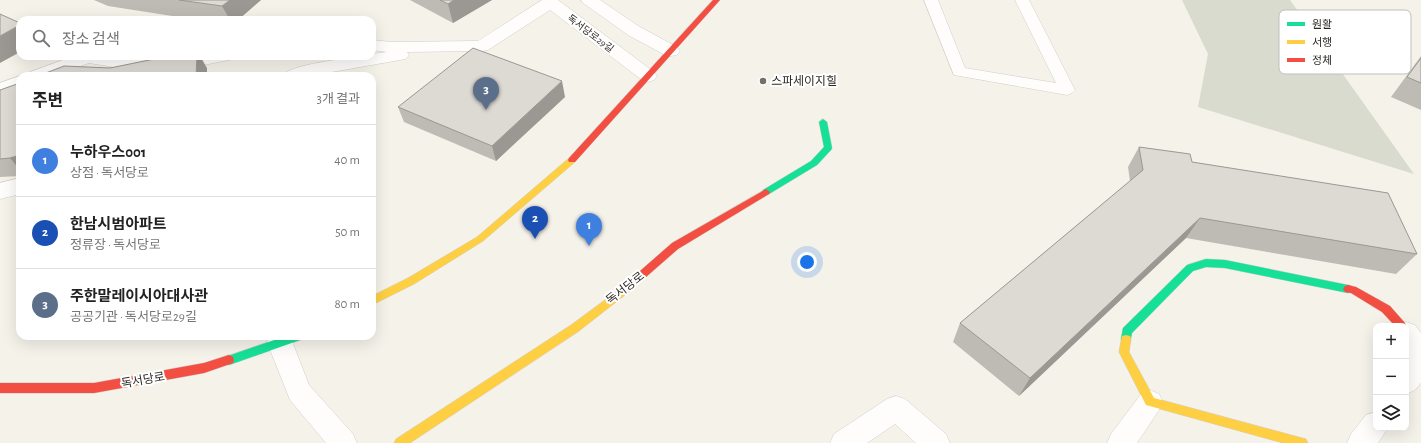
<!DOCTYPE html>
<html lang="ko">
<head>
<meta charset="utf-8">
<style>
  body { margin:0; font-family:"Alegreya Sans","Noto Sans KR",sans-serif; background:#f6f6f6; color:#222 }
  .controls { position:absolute; right:12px; bottom:12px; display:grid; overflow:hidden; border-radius:8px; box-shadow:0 4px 16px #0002 }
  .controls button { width:36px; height:36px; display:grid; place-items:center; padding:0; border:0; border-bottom:1px solid #e0e0e0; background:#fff; color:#222; font:20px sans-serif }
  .you { position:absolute; left:807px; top:262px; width:14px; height:14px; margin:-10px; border:3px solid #fff; border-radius:50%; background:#1a73e8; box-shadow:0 0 0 6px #1a73e833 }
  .badge { display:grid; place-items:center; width:26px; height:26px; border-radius:50%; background:#111827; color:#fff; font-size:13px; font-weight:700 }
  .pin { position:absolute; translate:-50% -33px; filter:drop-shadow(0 1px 2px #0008) }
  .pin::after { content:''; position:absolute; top:21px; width:14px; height:12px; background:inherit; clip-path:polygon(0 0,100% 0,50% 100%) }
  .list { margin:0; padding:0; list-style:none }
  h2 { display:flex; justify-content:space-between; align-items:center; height:52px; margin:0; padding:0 16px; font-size:17px }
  h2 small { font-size:13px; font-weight:400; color:#767676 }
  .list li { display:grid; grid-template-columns:26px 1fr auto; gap:12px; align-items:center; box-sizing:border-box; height:72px; padding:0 16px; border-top:1px solid #e0e0e0 }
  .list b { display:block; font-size:15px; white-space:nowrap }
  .list p { margin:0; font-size:13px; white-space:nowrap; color:#767676 }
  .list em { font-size:13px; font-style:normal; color:#767676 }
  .icon { flex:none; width:22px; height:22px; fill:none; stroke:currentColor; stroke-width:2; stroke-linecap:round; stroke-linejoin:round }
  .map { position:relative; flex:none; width:1421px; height:443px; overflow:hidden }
  .search { position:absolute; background:#fff; box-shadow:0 4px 16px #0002; left:16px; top:16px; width:360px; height:44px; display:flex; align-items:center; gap:10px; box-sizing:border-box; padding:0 14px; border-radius:12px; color:#767676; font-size:15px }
  .panel { position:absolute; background:#fff; box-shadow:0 4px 16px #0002; left:16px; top:72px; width:360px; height:268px; border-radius:12px }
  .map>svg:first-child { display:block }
  .green { fill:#d8dbce }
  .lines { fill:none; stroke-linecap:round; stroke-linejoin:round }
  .lane-casing { stroke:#d1cec9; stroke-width:1 }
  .street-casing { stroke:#d1cec9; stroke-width:1 }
  .fast-casing { stroke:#d1cec9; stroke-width:1 }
  .slow-casing { stroke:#d1cec9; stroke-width:1 }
  .jam-casing { stroke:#d1cec9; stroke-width:1 }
  .lane { fill:#fefdfc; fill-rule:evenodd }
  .street { fill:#fefdfc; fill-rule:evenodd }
  .fast { fill:#16e098; fill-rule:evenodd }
  .slow { fill:#ffcf43; fill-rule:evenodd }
  .jam { fill:#f24e42; fill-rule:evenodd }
  .wall { fill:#bebbb5 }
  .shaded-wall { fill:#9b9894 }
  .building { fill:#ddd9d3; stroke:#9b9894 }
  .poi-dot { fill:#73706a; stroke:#fff; stroke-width:1.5 }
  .labels { text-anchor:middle; stroke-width:4; stroke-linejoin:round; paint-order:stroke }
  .far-street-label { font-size:10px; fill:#2d2a25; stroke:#fff }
  .poi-label { font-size:12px; fill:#2d2a25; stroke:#fff; text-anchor:start }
  .street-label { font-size:12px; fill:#2d2a25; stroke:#fff }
  .key { fill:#fff; stroke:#c0bfbe; stroke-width:1 }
  .key-label { font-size:11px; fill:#2d2a25 }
</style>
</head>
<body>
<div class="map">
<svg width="1421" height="443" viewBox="0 0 1421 443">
  <rect width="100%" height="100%" fill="#f5f2ea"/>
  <path class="green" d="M1182 0H1290L1414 174 1198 107 1208 54Z"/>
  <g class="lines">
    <g class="lane-casing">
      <path id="lane" d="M924 0H938L965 68 1056 83 1015 0H1029L1075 90 1072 93 1067 95 954 75Z"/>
    </g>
    <g class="street-casing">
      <path id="street" d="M542 0H558L654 72 657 76 654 80 648 82 642 80 550 10 488 50 482 51 407 52 409 55 406 59 400 60 309 76H282C290 64 346 59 362 56H372V54L387 52 372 50V40L392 42 478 41Z
        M581 0H600L640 27 677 47 680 51 677 55 671 56 665 55 628 35 583 3Z
        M74 56H116L157 62 194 56H233L230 60 224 61 157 74 89 63 53 76H27L30 72Z
        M20 76V88L0 95V83Z
        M20 178V194L0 199V183Z
        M1406 322 1415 325 1421 333V383L1415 390 1406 394V326H1397Z
        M270 336H290L309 385 353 434 357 443H326L290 400 267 342Z
        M1150 390 1159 394 1163 402 1159 410 1137 443H1107L1111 434 1141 394Z
        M896 396 905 399 946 434 950 443H916L895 424 867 443H830L834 434 887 399Z
        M1376 412V428H1388L1378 443H1347L1351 434 1366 415Z"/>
    </g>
    <g class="fast-casing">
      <path id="fast" d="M823 119 827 122 832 148 831 150 817 165 769 194H763L762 192 763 190 811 161 824 147 819 122Z
        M1206 259 1225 260 1348 285 1351 286 1353 289 1351 292 1348 293 1225 268 1206 267 1193 271 1132 333 1130 342 1126 343 1122 342 1121 339 1123 328 1187 265Z
        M286 336H304L303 339 229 365 225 363 224 360 225 357Z"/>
    </g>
    <g class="slow-casing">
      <path id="slow" d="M572 157 575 158 576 160 575 162 483 241 414 284 372 305V296L408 278 477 237 569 158Z
        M627 284 630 285 632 288 630 291 579 331 410 443H394L396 439 571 325Z
        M1126 335 1130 336 1131 339 1129 352 1154 398 1302 438 1306 439 1308 443H1283L1146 405 1119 352 1122 336Z"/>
    </g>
    <g class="jam-casing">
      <path id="jam" d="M713 0H720L575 162H569L568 160 569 158Z
        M766 189 770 192 769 194 678 249 630 291 627 292 624 291 622 288 624 285 672 243Z
        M1348 285 1356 287 1390 306 1405 323 1406 326H1395L1382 312 1351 293 1345 292 1343 289 1345 286Z
        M229 355 233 357 234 360 233 363 204 373 94 393H0V383H94L204 363Z"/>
    </g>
    <use href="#lane" class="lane"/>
    <use href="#street" class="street"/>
    <use href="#fast" class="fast"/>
    <use href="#slow" class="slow"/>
    <use href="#jam" class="jam"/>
  </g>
  <path class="wall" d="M94 0H261L238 20H198L108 6Z
    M410 0H492L453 23Z
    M1421 56V110L1391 97Z
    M20 83V176L0 177V90Z
    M565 97 496 161 404 122 398 107Z
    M1139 147 1192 162 1417 254 1396 274 1186 238 1019 396 953 342 960 323 1130 181 1128 167Z"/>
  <path class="shaded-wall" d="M230 0H261L238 20H230L222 6Z
    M454 0H492L453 23 448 4Z
    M20 25V52L0 63V36Z
    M197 56H200L207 68V76H196Z
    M562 81 565 97 496 161 492 146Z
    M20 155V170L10 158Z
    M1200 218 1186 238 1019 396 1030 378Z"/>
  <path class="building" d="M179 0H230L222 6Z
    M440 0H454L448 4Z
    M0 14 20 23V25L0 36Z
    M473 48 562 81 492 146 398 107Z
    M169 56H197L196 76H38L64 66 110 68Z
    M1421 58V83L1407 77Z
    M20 83V155L10 158 0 159V90Z
    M1139 147 1190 154 1192 162 1388 193 1417 254 1200 218 1030 378 960 323 1143 170Z"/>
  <circle class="poi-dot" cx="763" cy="81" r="4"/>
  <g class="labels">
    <g class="far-street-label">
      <text transform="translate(591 33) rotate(37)" y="4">독서당로29길</text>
    </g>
    <g class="poi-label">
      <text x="771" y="85">스파세이지힐</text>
    </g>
    <g class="street-label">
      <text transform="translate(625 288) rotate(-38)" y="4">독서당로</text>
      <text transform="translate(143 380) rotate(-10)" y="4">독서당로</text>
    </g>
  </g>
  <rect x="1279" y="10" width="132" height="64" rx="6" class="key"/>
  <rect x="1287" y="22" width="18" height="4" fill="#16e098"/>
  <rect x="1287" y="40" width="18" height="4" fill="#ffcf43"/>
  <rect x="1287" y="58" width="18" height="4" fill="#f24e42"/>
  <g class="key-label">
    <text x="1312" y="28">원활</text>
    <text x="1312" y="46">서행</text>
    <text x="1312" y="64">정체</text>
  </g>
</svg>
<div class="controls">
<button>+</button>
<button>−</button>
<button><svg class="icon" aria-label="layers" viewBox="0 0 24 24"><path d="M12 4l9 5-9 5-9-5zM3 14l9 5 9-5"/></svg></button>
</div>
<div class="you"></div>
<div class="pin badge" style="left:589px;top:246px;background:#3f7fe0">1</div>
<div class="pin badge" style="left:535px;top:239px;background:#1a4fb4">2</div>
<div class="pin badge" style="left:486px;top:110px;background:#5c6f8a">3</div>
<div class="search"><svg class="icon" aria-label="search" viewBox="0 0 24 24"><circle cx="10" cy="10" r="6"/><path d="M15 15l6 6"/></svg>장소 검색</div>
<section class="panel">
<h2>주변<small>3개 결과</small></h2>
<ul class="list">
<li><span class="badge" style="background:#3f7fe0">1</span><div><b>누하우스001</b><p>상점 · 독서당로</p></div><em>40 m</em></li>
<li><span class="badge" style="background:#1a4fb4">2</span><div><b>한남시범아파트</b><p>정류장 · 독서당로</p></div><em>50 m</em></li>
<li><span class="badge" style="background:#5c6f8a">3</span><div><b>주한말레이시아대사관</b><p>공공기관 · 독서당로29길</p></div><em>80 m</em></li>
</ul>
</section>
</div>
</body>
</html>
